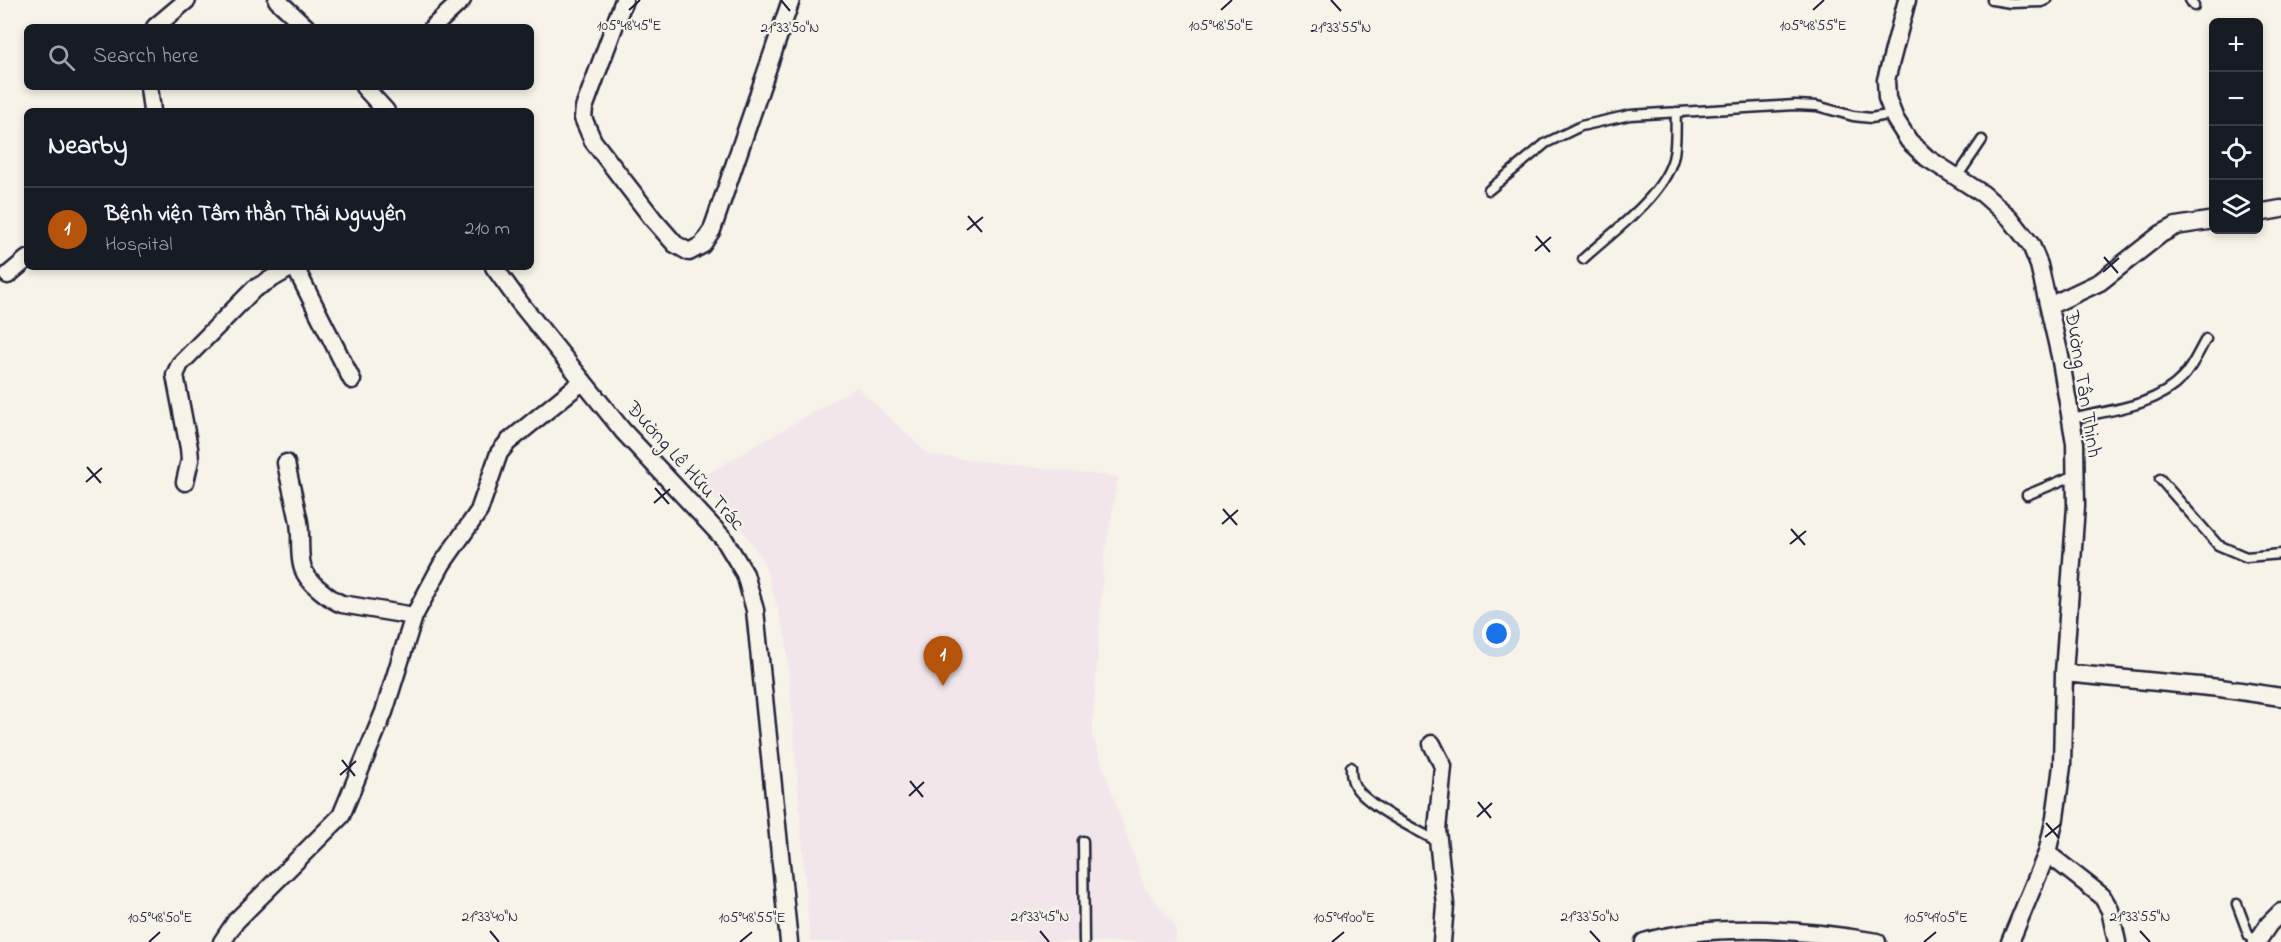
<!DOCTYPE html>
<html lang="en">
<head>
<meta charset="utf-8">
<style>
  body { margin:0; font-family:"Indie Flower",sans-serif; background:#20242c; color:#f1f3f6 }
  .controls { position:absolute; right:18px; top:18px; display:grid; overflow:hidden; border-radius:9px; box-shadow:0 3px 9px #0003 }
  .controls button { width:54px; height:54px; display:grid; place-items:center; padding:0; border:0; border-bottom:2px solid #363941; background:#171b24; color:#f1f3f6; font:30px sans-serif }
  .you { position:absolute; left:1497px; top:634px; width:21px; height:21px; margin:-15px; border:4px solid #fff; border-radius:50%; background:#1a73e8; box-shadow:0 0 0 9px #1a73e833 }
  .badge { display:grid; place-items:center; width:39px; height:39px; border-radius:50%; background:#b45309; color:#fff; font-size:20px; font-weight:700 }
  .pin { position:absolute; translate:-50% -50px; filter:drop-shadow(0 2px 3px #0008) }
  .pin::after { content:''; position:absolute; top:32px; width:21px; height:18px; background:inherit; clip-path:polygon(0 0,100% 0,50% 100%) }
  .list { margin:0; padding:0; list-style:none }
  h2 { display:flex; justify-content:space-between; align-items:center; height:78px; margin:0; padding:0 24px; font-size:26px }
  h2 small { font-size:20px; font-weight:400; color:#9ea1a6 }
  .list li { display:grid; grid-template-columns:39px 1fr auto; gap:18px; align-items:center; box-sizing:border-box; height:84px; padding:0 24px; border-top:2px solid #363941 }
  .list b { display:block; font-size:22px; white-space:nowrap }
  .list p { margin:0; font-size:20px; white-space:nowrap; color:#9ea1a6 }
  .list em { font-size:20px; font-style:normal; color:#9ea1a6 }
  .icon { flex:none; width:33px; height:33px; fill:none; stroke:currentColor; stroke-width:2; stroke-linecap:round; stroke-linejoin:round }
  .map { position:relative; flex:none; width:2281px; height:942px; overflow:hidden }
  .search { position:absolute; background:#171b24; box-shadow:0 3px 9px #0003; left:24px; top:24px; width:510px; height:66px; display:flex; align-items:center; gap:15px; box-sizing:border-box; padding:0 21px; border-radius:9px; color:#9ea1a6; font-size:22px }
  .panel { position:absolute; background:#171b24; box-shadow:0 3px 9px #0003; left:24px; top:108px; width:510px; height:162px; border-radius:9px }
  .map>svg:first-child { display:block }
  .built { fill:#f2e6eb }
  .lines { fill:none; stroke-linecap:round; stroke-linejoin:round }
  .service-casing { stroke:#22223b; stroke-width:13 }
  .minor-casing { stroke:#22223b; stroke-width:21 }
  .service { stroke:#f7f3e8; stroke-width:8 }
  .minor { stroke:#f7f3e8; stroke-width:16 }
  .ticks { fill:none; stroke:#22223b; stroke-width:2 }
  .labels { text-anchor:middle; stroke-width:4.5; stroke-linejoin:round; paint-order:stroke }
  .street-label { font-size:21px; fill:#22223b; stroke:#f7f3e8 }
  .ticks-label { font-size:15px; text-anchor:middle; fill:#22223b; stroke:#f7f3e8; stroke-width:4.5; stroke-linejoin:round; paint-order:stroke }
</style>
</head>
<body>
<div class="map">
<svg width="2281" height="942" viewBox="0 0 2281 942">
  <rect width="100%" height="100%" fill="#f7f3e8"/>
  <filter id="ink" filterUnits="userSpaceOnUse"><feTurbulence type="fractalNoise" baseFrequency=".0167" numOctaves="2"/><feDisplacementMap in="SourceGraphic" scale="12" xChannelSelector="R" yChannelSelector="G"/><feConvolveMatrix kernelMatrix="1 2 1 2 8 2 1 2 1" color-interpolation-filters="sRGB"/></filter>
  <g filter="url(#ink)">
    <path class="built" d="M857 387 929 455 1118 477 1104 560 1092 735 1145 888 1176 927V942H810L786 638 764 562 734 517 695 481Z"/>
    <g class="lines">
      <g class="service-casing">
        <path id="service" d="M1992 0 2011 3 2042 2 2046 0
          M2190 0 2194 6
          M1957 177 1982 140
          M1489 190 1546 143 1581 126 1630 115 1795 105 1817 106 1853 116 1871 118 1893 114
          M1583 259C1612 232 1662 198 1673 159 1677 145 1675 127 1676 112
          M2071 419C2108 410 2155 407 2182 378 2192 368 2199 351 2206 339
          M2160 479 2218 545 2246 557 2281 554
          M2027 495 2075 475
          M1351 767C1351 774 1351 779 1355 786 1366 805 1416 830 1437 841
          M1083 841 1084 942
          M2237 904 2249 936 2258 942"/>
      </g>
      <g class="minor-casing">
        <path id="minor" d="M277 0 306 27
          M624 0 584 108 583 118 593 141 653 219 675 244 689 252 702 245 712 230 791 0
          M1907 0 1886 80 1887 98 1895 119 1909 141 1927 158 1983 194 2010 218 2031 245 2039 265 2060 356 2075 443 2076 506 2064 673 2062 766 2055 818 2047 853 2010 942
          M155 27 187 0
          M433 27 462 0
          M149 87 152 111
          M364 87 386 111
          M2258 213 2281 209
          M295 267 352 380
          M494 267 520 303 623 431 724 539 745 574 755 610 789 942
          M8 275 27 259
          M2049 306 2100 282 2161 234 2176 226 2214 220
          M286 463C290 483 295 502 299 522 303 550 293 569 319 589 326 595 333 601 342 604L414 616
          M185 482 190 460 189 448 175 375 180 364 254 289 292 267
          M2064 673 2220 688 2281 697
          M1432 744 1443 766 1437 830 1445 905 1442 942
          M2047 853 2102 896 2110 910 2117 942
          M222 942 236 921 341 816 384 712 414 616 442 564 479 511 499 453 508 442 583 381
          M1644 942C1715 922 1805 930 1877 942
          M2257 942 2269 924 2281 912"/>
      </g>
      <use href="#service" class="service"/>
      <use href="#minor" class="minor"/>
    </g>
  </g>
  <path class="ticks" d="M781 0 790 11M1331 0 1341 11M629 10 640 0M1221 10 1232 0M1813 10 1824 0M968 216 982 232M967 230 983 217M1536 236 1550 252M1535 251 1551 237M2104 257 2118 273M2103 272 2119 258M87 467 101 483M86 482 102 468M655 488 669 504M654 503 670 489M1223 509 1237 525M1222 524 1238 510M1791 529 1805 545M1790 544 1806 531M342 760 355 776M340 775 356 761M910 781 923 797M909 796 924 782M1478 802 1491 818M1477 817 1492 803M2046 823 2059 838M2045 837 2061 824M490 931 499 942M1040 931 1049 942M1590 931 1600 942M2140 931 2150 942M149 942 160 932M740 942 752 932M1332 942 1344 932M1924 942 1936 932"/>
  <g class="labels">
    <g class="street-label">
      <text transform="translate(2084 384) rotate(81)" y="7">Đường Tân Thịnh</text>
      <text transform="translate(686 465) rotate(48)" y="7">Đường Lê Hữu Trác</text>
    </g>
  </g>
  <g class="ticks-label">
    <text x="629" y="30">105°48'45"E</text>
    <text x="1221" y="30">105°48'50"E</text>
    <text x="1813" y="30">105°48'55"E</text>
    <text x="790" y="32">21°33'50"N</text>
    <text x="1341" y="32">21°33'55"N</text>
    <text x="490" y="921">21°33'40"N</text>
    <text x="1040" y="921">21°33'45"N</text>
    <text x="1590" y="921">21°33'50"N</text>
    <text x="2140" y="921">21°33'55"N</text>
    <text x="160" y="922">105°48'50"E</text>
    <text x="752" y="922">105°48'55"E</text>
    <text x="1344" y="922">105°49'00"E</text>
    <text x="1936" y="922">105°49'05"E</text>
  </g>
</svg>
<div class="controls">
<button>+</button>
<button>−</button>
<button><svg class="icon" aria-label="locate" viewBox="0 0 24 24"><circle cx="12" cy="12" r="6"/><path d="M12 2v4M12 18v4M2 12h4M18 12h4"/></svg></button>
<button><svg class="icon" aria-label="layers" viewBox="0 0 24 24"><path d="M12 4l9 5-9 5-9-5zM3 14l9 5 9-5"/></svg></button>
</div>
<div class="you"></div>
<div class="pin badge" style="left:943px;top:686px">1</div>
<div class="search"><svg class="icon" aria-label="search" viewBox="0 0 24 24"><circle cx="10" cy="10" r="6"/><path d="M15 15l6 6"/></svg>Search here</div>
<section class="panel">
<h2>Nearby<small></small></h2>
<ul class="list">
<li><span class="badge">1</span><div><b>Bệnh viện Tâm thần Thái Nguyên</b><p>Hospital</p></div><em>210 m</em></li>
</ul>
</section>
</div>
</body>
</html>
